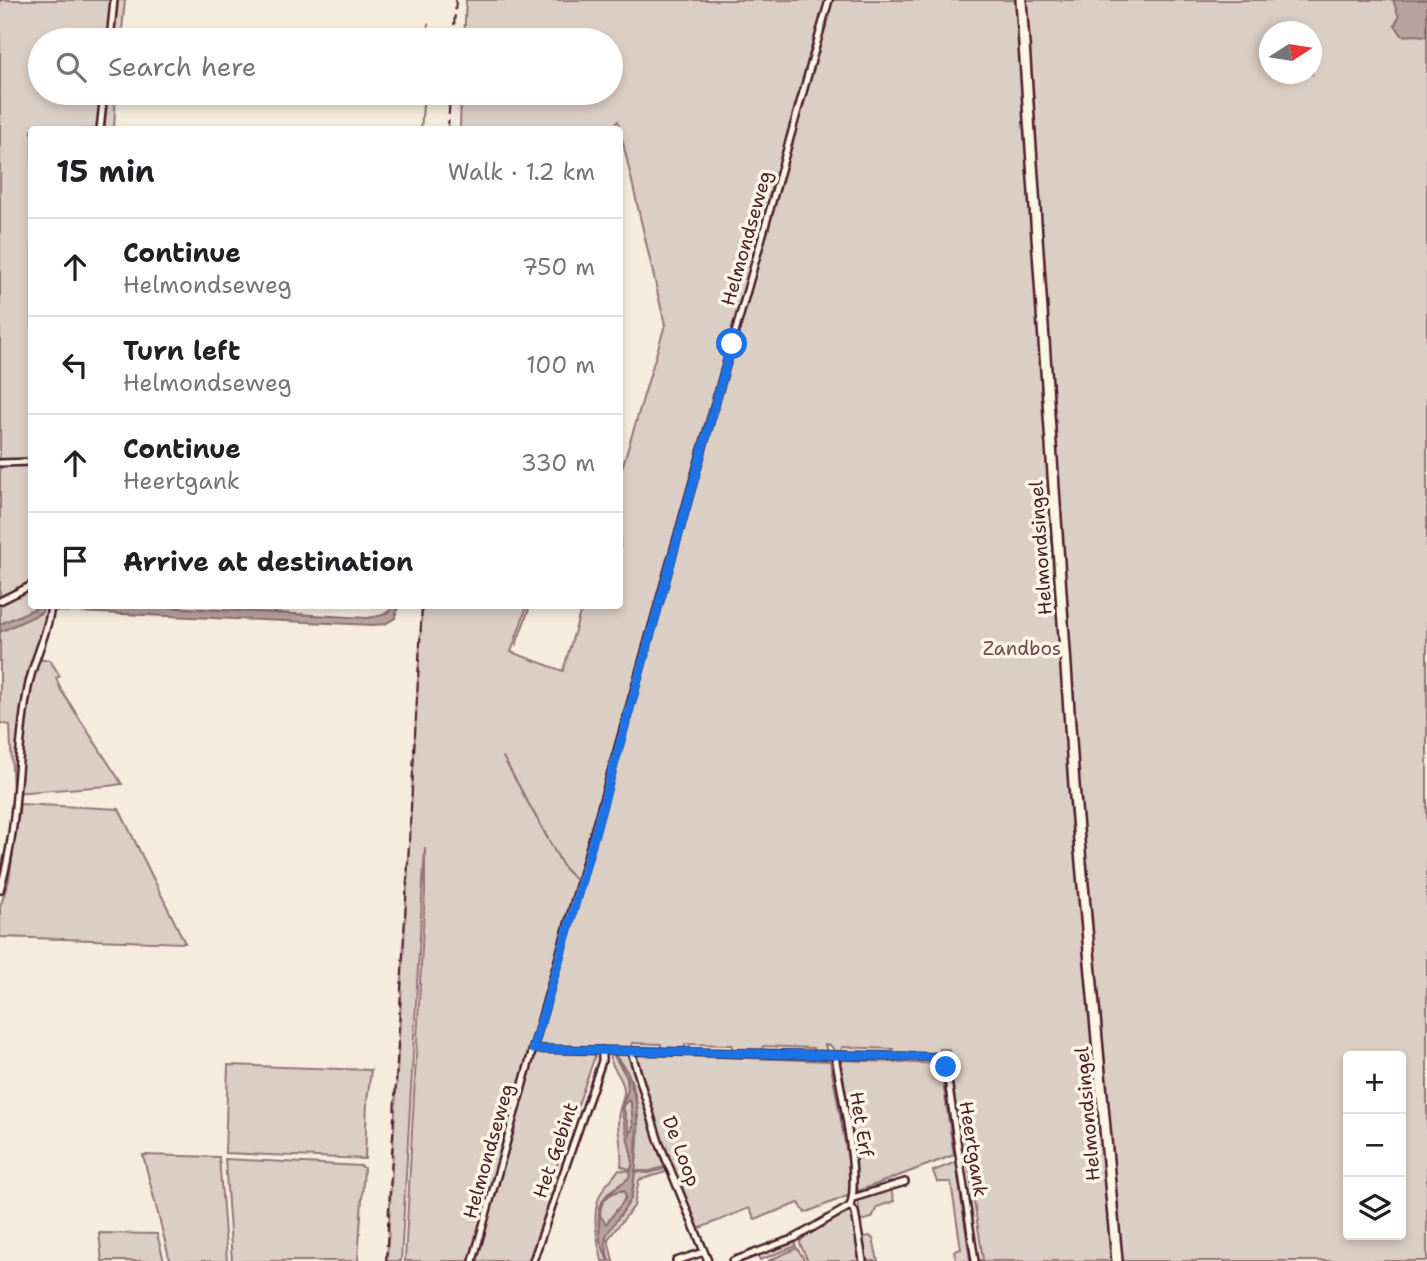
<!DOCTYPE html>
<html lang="en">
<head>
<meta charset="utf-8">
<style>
  body { margin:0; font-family:"Shantell Sans",sans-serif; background:#f6f6f6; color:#202124 }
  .controls { position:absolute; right:21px; bottom:21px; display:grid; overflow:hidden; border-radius:7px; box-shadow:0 4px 10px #0003 }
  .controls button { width:63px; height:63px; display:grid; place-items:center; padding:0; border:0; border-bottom:2px solid #e0e0e0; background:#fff; color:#202124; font:35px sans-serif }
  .compass { position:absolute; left:1259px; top:21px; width:63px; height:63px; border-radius:50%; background:#fff; box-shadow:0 4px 10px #0003; rotate:78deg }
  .stop { position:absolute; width:21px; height:21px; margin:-16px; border:5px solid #1a73e8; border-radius:50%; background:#fff }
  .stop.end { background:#1a73e8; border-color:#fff; box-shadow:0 2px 7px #0008 }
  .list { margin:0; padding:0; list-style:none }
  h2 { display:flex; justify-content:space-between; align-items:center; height:91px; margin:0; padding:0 28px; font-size:30px }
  h2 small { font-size:23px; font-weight:400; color:#757577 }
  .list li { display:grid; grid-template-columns:46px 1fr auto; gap:21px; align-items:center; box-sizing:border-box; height:98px; padding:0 28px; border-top:2px solid #e0e0e0 }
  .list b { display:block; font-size:26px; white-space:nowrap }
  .list p { margin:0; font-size:23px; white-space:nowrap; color:#757577 }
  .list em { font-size:23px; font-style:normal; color:#757577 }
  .icon { flex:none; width:38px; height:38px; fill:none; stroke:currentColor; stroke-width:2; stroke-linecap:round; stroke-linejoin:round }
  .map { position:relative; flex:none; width:1427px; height:1261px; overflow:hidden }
  .search { position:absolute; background:#fff; box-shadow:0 4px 10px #0003; left:28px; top:28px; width:595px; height:77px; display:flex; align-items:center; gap:18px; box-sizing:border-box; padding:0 24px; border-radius:38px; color:#757577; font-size:26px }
  .panel { position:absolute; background:#fff; box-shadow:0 4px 10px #0003; left:28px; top:126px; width:595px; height:483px; border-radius:7px }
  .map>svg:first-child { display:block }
  .green { fill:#dbcec4; stroke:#927678; stroke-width:2; fill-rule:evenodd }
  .water { fill:#b8a39e; stroke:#8c6e70; stroke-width:2; fill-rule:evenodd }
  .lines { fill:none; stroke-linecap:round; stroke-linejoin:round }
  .stream { stroke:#8c6e70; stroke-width:2 }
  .minor-casing { stroke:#4a1f2b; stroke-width:10 }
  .primary-casing { stroke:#4a1f2b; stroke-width:14 }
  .minor { stroke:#fcf5e5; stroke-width:5 }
  .primary { stroke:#fcf5e5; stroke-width:9 }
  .rail { stroke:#4a1f2b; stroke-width:2; stroke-dasharray:10 5; stroke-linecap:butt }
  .route { stroke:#1a73e8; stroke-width:9 }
  .labels { text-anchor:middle; stroke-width:7; stroke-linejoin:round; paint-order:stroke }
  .street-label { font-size:19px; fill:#4a1f2b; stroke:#fcf5e5 }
  .park-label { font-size:19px; fill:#6e4b51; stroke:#fcf5e5 }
</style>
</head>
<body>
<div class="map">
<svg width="1427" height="1261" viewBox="0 0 1427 1261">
  <rect width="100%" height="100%" fill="#f5ecde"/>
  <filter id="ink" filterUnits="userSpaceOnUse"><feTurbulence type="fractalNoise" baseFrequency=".0143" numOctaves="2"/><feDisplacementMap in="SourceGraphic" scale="14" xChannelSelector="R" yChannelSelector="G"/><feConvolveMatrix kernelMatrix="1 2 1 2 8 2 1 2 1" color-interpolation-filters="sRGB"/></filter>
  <g filter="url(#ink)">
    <path class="green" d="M0 0H125L121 40H40V93H116L114 129 32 130V606H47L40 656 42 660H50L60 676 56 678 61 690 122 784 108 786 13 793 10 725 0 723Z
      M466 0H1427V1261H979L983 1259 959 1107H954L949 1049H940V1052L933 1054 893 1055V1049L842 1047 841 1053H837L830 1045H825L827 1052 814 1053 813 1048 763 1046 762 1051 732 1050V1045L685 1044V1050L661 1049V1044L632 1043 631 1048 583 1052 596 1053 552 1180 555 1193 531 1261H405L425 891V847L401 1261H387L422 606H527L511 652 563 671 582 606H620V475L665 325 618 121 609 129H460L461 93H611V40H464ZM1270 32H1312V74H1270ZM1348 1056H1401V1235H1348Z
      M20 804 119 809 185 943 0 937V907L9 880Z
      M609 1054H626L632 1061 646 1113H648L661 1158 667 1166 650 1171H635C640 1136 644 1081 614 1056L627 1077 628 1090 621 1105 633 1159 631 1170 621 1166C623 1149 618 1138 618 1122 617 1111 625 1099 624 1089 622 1075 610 1067 609 1054Z
      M638 1054 830 1061 850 1170 852 1194 805 1213 799 1203 755 1219 749 1208 698 1229 663 1142 636 1061Z
      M841 1060 940 1064 954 1155 858 1191Z
      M228 1065 371 1070 367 1101 365 1159 225 1153Z
      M626 1100 631 1102 633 1126 630 1135 623 1106Z
      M143 1155 219 1157 227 1261H170Z
      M225 1159 361 1166 364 1168 358 1261H232Z
      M956 1162 970 1260 971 1261H956L954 1251 961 1249 951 1182H937L933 1171Z
      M668 1168 669 1171 639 1180 634 1206 608 1239 613 1261H609C598 1225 616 1229 630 1200 634 1192 634 1181 635 1172L649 1173Z
      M618 1170 631 1171V1175C626 1182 616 1186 609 1192 591 1211 599 1240 608 1261H602C597 1237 589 1210 604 1188 609 1181 615 1176 618 1170Z
      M890 1186 894 1201 877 1207 872 1218 860 1221 858 1199Z
      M616 1191H625L626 1198 606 1224 601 1219C598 1206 604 1197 616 1191Z
      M852 1211 861 1261H808L800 1244 802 1236Z
      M99 1233 157 1234 164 1261H102Z
      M870 1236 873 1239 878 1261H867L863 1237Z
      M795 1240 796 1246 760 1260 757 1254Z
      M797 1248 805 1261H768L795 1249Z"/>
    <path class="water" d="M1393 0H1427V37C1420 33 1410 37 1402 35L1395 25 1399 17Z
      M41 606 43 608 41 613 0 632V624Z
      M57 606H148L367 618C378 616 387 616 393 606H398L395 618 385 624 373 625 57 611Z
      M615 1055 628 1073 637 1106 636 1164 631 1199 605 1237 608 1261 600 1240 599 1207 607 1195 629 1178 633 1162 621 1109 628 1090 627 1078ZM628 1100 631 1102 633 1126 630 1135 623 1106ZM624 1190 626 1198 606 1224 600 1215C600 1200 609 1192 624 1190Z"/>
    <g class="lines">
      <path class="stream" d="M427 40 428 24
        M421 130 424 93
        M516 645 530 606
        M503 757 564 868 576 880"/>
      <g class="minor-casing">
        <path id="minor" d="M110 40 114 0
          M100 130 104 93
          M0 463 32 462
          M0 601 32 585
          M0 890C20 825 15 754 28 688 33 659 48 635 51 606
          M533 1049 935 1057 942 1061 946 1067 975 1261
          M631 1051 659 1142 708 1261
          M835 1055C840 1088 861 1179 850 1206L855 1212 863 1261
          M853 1198 905 1182
          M473 1261 829 0
          M533 1261 602 1061V1050
          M676 1261 704 1252
          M733 1261 795 1238 850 1206"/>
      </g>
      <g class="primary-casing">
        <path id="primary" d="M1021 0 1074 785 1117 1261"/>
      </g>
      <use href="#minor" class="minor"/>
      <use href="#primary" class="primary"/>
      <path class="rail" d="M453 40 456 0
        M448 130 450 93
        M386 1261 422 606"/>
    </g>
  </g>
  <g class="lines" filter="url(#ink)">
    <path class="route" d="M732 344 570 923 533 1049 935 1057 942 1061 946 1067"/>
  </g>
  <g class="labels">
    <g class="street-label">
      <text transform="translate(746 238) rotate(-74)" y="7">Helmondseweg</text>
      <text transform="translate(1040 548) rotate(-94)" y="7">Helmondsingel</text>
      <text transform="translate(1087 1114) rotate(-95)" y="7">Helmondsingel</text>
      <text transform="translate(862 1124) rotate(81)" y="7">Het Erf</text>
      <text transform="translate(974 1149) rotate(81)" y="7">Heertgank</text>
      <text transform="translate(555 1150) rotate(-71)" y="7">Het Gebint</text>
      <text transform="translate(488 1151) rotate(-74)" y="7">Helmondseweg</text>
      <text transform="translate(682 1151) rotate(69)" y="7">De Loop</text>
    </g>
    <g class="park-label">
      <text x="1022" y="655">Zandbos</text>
    </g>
  </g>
</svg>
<div class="controls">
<button>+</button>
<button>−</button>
<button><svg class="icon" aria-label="layers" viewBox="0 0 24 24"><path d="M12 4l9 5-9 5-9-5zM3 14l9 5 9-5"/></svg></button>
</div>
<svg class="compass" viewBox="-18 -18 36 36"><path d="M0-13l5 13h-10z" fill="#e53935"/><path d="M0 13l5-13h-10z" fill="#757577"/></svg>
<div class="stop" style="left:732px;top:344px"></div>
<div class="stop end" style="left:946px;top:1067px"></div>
<div class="search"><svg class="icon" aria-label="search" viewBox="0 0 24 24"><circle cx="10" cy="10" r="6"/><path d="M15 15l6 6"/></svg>Search here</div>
<section class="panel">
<h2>15 min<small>Walk · 1.2 km</small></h2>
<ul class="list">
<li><svg class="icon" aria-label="ahead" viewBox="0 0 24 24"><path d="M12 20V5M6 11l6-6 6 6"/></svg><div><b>Continue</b><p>Helmondseweg</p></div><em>750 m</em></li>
<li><svg class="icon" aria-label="left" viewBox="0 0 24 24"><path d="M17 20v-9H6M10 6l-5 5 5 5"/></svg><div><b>Turn left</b><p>Helmondseweg</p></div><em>100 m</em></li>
<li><svg class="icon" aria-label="ahead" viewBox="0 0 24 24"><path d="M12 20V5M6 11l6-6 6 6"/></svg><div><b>Continue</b><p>Heertgank</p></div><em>330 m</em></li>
<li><svg class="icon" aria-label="arrive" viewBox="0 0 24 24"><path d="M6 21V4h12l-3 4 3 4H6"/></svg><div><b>Arrive at destination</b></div></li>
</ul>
</section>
</div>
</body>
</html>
